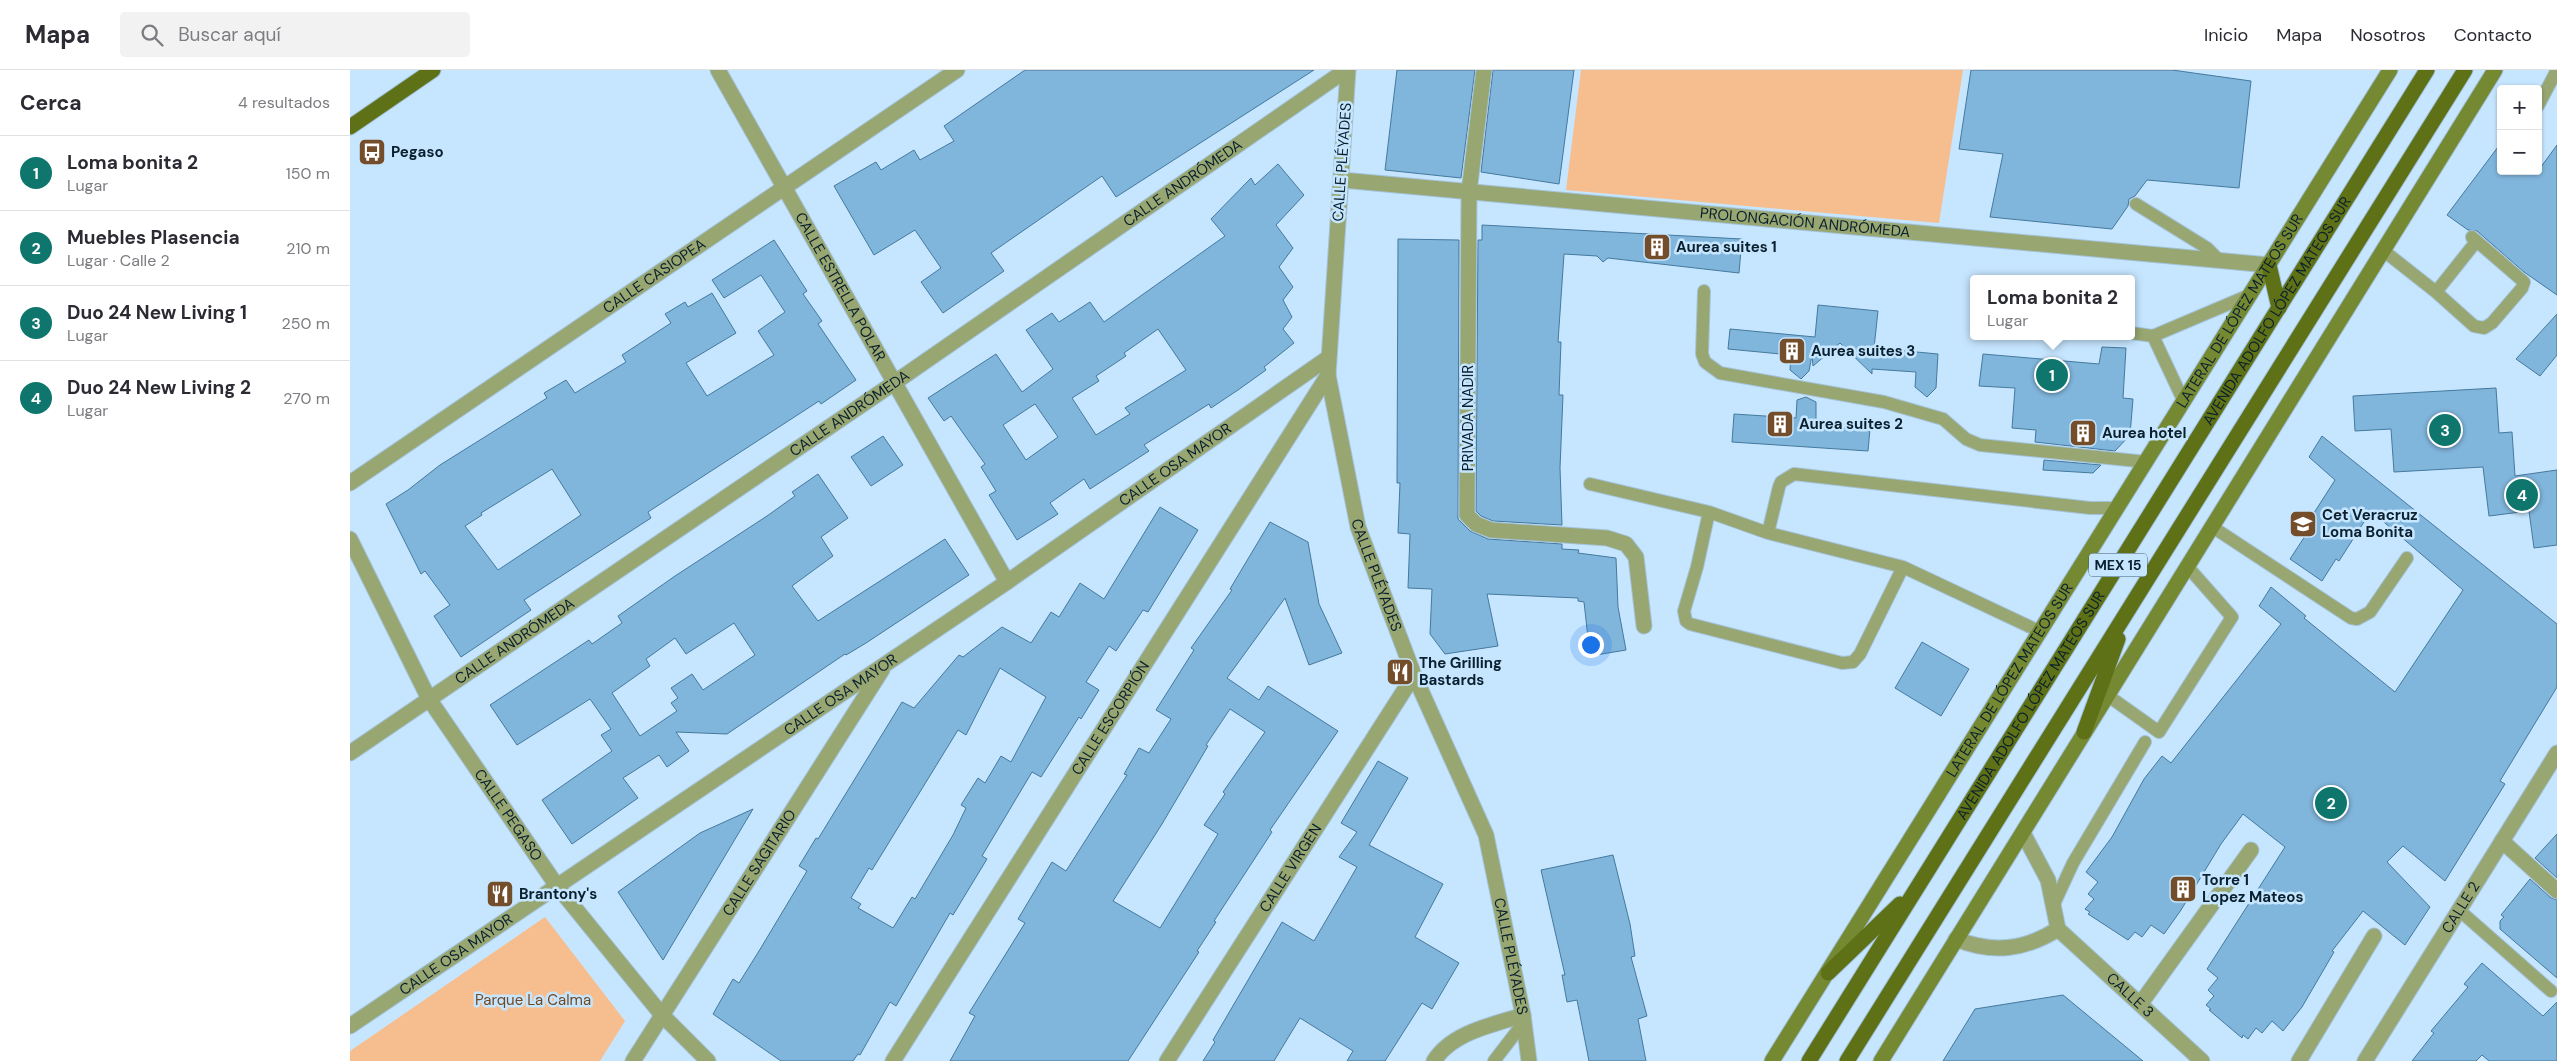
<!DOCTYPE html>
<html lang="es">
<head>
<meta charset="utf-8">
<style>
  body { margin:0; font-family:"DM Sans",sans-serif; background:#f2f2f3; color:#2b2b33 }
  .controls { position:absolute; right:15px; top:15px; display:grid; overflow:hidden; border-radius:5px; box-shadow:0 1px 4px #0004 }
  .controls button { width:45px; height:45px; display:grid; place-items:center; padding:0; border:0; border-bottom:1px solid #e1e1e2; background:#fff; color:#2b2b33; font:25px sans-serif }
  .you { position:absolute; left:1240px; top:574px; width:18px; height:18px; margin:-12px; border:4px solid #fff; border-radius:50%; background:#1a73e8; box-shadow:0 0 0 8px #1a73e833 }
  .badge { display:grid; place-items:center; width:32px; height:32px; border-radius:50%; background:#0f766e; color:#fff; font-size:16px; font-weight:700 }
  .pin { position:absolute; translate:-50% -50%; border:2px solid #fff; box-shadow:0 1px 5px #0006 }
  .popup { position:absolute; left:1620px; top:205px; width:165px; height:65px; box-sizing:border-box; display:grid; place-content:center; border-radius:5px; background:#fff; filter:drop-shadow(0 1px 4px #0005); font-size:16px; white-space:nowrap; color:#7c7c81 }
  .popup b { font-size:19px; color:#2b2b33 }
  .popup::after { content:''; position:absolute; left:50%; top:100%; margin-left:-10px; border:10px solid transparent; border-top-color:#fff }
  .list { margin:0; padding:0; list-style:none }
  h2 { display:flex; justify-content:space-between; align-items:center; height:65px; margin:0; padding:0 20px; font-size:21px }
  h2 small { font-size:16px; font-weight:400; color:#7c7c81 }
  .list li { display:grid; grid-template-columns:32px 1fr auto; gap:15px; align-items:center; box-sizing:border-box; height:75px; padding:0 20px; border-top:1px solid #e1e1e2 }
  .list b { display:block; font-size:19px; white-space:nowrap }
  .list p { margin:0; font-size:16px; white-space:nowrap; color:#7c7c81 }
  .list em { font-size:16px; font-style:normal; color:#7c7c81 }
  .icon { flex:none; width:28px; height:28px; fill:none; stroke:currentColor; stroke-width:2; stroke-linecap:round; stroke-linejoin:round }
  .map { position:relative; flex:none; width:2207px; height:991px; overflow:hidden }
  header { display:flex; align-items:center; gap:30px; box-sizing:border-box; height:70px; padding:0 25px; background:#fff; border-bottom:1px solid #e1e1e2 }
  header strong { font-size:24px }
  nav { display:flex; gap:28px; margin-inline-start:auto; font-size:18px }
  .search { width:350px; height:45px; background:#f2f2f3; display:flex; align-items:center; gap:12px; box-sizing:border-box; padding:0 18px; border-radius:5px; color:#7c7c81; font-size:19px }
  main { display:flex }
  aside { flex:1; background:#fff }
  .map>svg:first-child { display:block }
  .green { fill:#f6be8f }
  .building { fill:#80b5dc; stroke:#45799d; fill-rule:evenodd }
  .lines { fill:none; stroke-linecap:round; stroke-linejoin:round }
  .service-casing { stroke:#a4c2da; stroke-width:14 }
  .minor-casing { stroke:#a4c2da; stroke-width:17 }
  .secondary-casing { stroke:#a4c2da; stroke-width:17 }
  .primary-casing { stroke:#a4c2da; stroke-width:17 }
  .service { stroke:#98a771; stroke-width:12 }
  .minor { stroke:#98a771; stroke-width:15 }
  .secondary { stroke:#758933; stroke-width:15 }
  .primary { stroke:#5e7116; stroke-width:15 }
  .labels { text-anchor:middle; stroke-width:5; stroke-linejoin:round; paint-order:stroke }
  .shield { fill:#c6e6ff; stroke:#425b6d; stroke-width:1 }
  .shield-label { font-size:14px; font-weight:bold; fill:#0a202f }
  .poi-label { font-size:15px; font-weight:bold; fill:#0a202f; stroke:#c6e6ff; text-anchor:start }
  .street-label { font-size:15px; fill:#0a202f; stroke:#c6e6ff }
  .park-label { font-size:15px; fill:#724820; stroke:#c6e6ff }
</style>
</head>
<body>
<header>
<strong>Mapa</strong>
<div class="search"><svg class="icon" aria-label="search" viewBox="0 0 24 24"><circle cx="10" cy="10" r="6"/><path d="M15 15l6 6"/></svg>Buscar aquí</div>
<nav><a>Inicio</a><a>Mapa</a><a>Nosotros</a><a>Contacto</a></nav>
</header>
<main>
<aside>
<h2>Cerca<small>4 resultados</small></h2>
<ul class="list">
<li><span class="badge">1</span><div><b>Loma bonita 2</b><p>Lugar</p></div><em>150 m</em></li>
<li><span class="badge">2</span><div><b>Muebles Plasencia</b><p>Lugar · Calle 2</p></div><em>210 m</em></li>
<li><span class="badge">3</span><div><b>Duo 24 New Living 1</b><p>Lugar</p></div><em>250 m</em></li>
<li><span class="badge">4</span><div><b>Duo 24 New Living 2</b><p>Lugar</p></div><em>270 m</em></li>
</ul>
</aside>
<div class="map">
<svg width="2207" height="991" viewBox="0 0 2207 991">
  <rect width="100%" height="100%" fill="#c6e6ff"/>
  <path class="green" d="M1231 0H1613L1589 153 1216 120Z
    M195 847 275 951 250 991H0V981Z"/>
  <path class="building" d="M675 0H964L766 127 752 106 641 183 654 201 593 243 571 212 591 198 565 160 524 185 484 116 526 92 531 100 564 80 570 90 604 71 594 56Z
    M1047 0H1125L1111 108 1035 100Z
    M1143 0H1224L1209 114 1131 102Z
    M1621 0H1822L1901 11 1889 118 1797 110 1785 126 1779 129 1778 136 1762 159 1640 147 1653 84 1609 79Z
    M2151 73V101H2188L2207 75V225L2174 202 2127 161 2118 160 2097 145Z
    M928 94 954 125 926 155 943 178 929 197 943 217 933 230 942 247 933 259 944 273 914 297 916 300 888 320 861 338 859 334 794 375 799 381 740 419 734 409 700 433 708 444 667 470 639 425 646 421 631 397 635 394 601 346 594 351 578 328 646 284 672 322 703 299 676 260 702 243 709 252 740 232 754 252 875 166 861 149 901 108 905 115ZM808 259 836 300 775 338 780 344 746 365 722 328 749 311 746 306 776 286 774 283ZM685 334 708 367 676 390 653 355Z
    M1132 155 1392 169 1389 203 1258 188 1253 192 1247 186 1214 184 1208 272H1211L1209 325H1213L1210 398 1212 455 1143 451 1131 446 1126 441 1128 170H1132Z
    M1048 169 1109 170 1108 449 1120 461 1138 469 1212 474V479L1229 480 1228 483 1266 488 1268 537 1276 580 1240 586 1234 532 1228 531V528L1137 524 1148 576 1095 584 1080 564 1082 519 1058 518 1060 464 1048 463 1050 413H1047Z
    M424 170 457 221 453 224 472 251 468 254 506 310 471 334 469 331 298 442 301 448 174 530 181 540 111 587 84 546 100 535 75 501 71 504 36 434 58 420 90 395 197 328 194 323 216 310 225 323 276 292 272 285 321 253 315 244 335 232 338 237 362 223 386 263 336 293 357 326 424 285 408 261 435 242 411 205 374 228 362 210ZM202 399 231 445 148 500 115 456 132 445 131 443Z
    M1468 235 1528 241 1524 278 1588 284 1586 318 1577 327 1565 317 1566 302 1522 299V304L1490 273 1463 296 1462 285 1459 301 1451 309 1440 300 1441 285 1378 279 1380 259 1465 267Z
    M2207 244V285L2190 306 2166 289Z
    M1752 277 1776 278 1773 328 1783 329 1780 365 1765 381 1685 372 1686 360 1662 358 1665 318 1629 316 1633 284 1749 294Z
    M2146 318 2149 363 2162 362 2165 406 2207 400V475L2184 478 2179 441 2139 446 2133 397 2044 402 2041 359 2005 361 2003 326Z
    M1456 327 1466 332V349L1477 352 1478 357 1520 359 1518 381 1382 372 1384 344 1446 348 1447 330Z
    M533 366 553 395 521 416 501 387Z
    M1972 366 2207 554V617L2150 711 2155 714 2095 811 2053 776 2037 792 2080 837 2055 875 2013 841 1982 881 1984 882 1952 937 1933 961 1922 951 1912 963 1906 958 1898 969 1893 965 1892 968 1859 940 1861 939 1856 935 1864 926 1858 920 1868 908 1857 899 1935 777 1893 744 1871 774 1831 840 1814 864 1801 855 1792 867 1785 862 1778 870 1738 844 1740 842 1735 839 1744 829 1738 824 1748 812 1736 802 1762 767 1794 709 1812 686 1821 693 1931 554 1909 536 1921 517 1956 546 1954 548 2045 622 2113 520 2021 441 1989 491 1986 489 1972 511 1940 489 1959 460 1955 457 1985 410 1959 387Z
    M1694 390 1751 395 1743 403 1693 400Z
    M468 404 498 448 471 467 483 486 442 516 468 551 595 469 619 505 516 573 496 585 495 584 377 664 326 662 339 681 317 697 309 685 273 708 288 728 222 774 192 730 262 681 251 665 261 659 240 629 167 675 140 635 239 570 242 574 272 553 268 546 325 506 417 446 445 426 442 422ZM384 553 405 585 353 620 342 604 321 618 328 628 321 633 327 641 290 666 262 623 300 596 296 589 325 568 336 584Z
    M810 437 848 460 798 542 793 540 766 581 759 576 736 612 749 620 731 649 729 647 691 707 682 702 632 786 637 789 603 845 600 843 546 936 540 932 510 985 508 984 503 991H431L363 944 383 909 389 913 409 881 457 801 449 796 466 768 468 769 552 632 564 638 609 585 613 587 652 557 681 573 701 542 709 547 730 513 754 529ZM650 598 696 627 661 692 651 686 635 713 628 708 611 735 616 738 603 765 565 829 562 827 543 858 508 838 511 834 501 828 519 798 522 800 608 660 616 665Z
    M920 452 958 472 969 534 992 583 959 595 935 528 877 608 909 630 918 616 988 661 920 760 922 762 864 851 866 852 847 881 849 882 778 991H600L625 946 619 943 675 853 668 849 702 792 716 801 777 705 774 704 789 678 799 683 821 649 806 640 844 580 841 578 882 520 880 519ZM880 639 915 662 873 722 875 724 854 755 868 764 810 858 763 831 812 754 858 676 856 675Z
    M1572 572 1619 599 1591 646 1545 618Z
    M1028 691 1058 708 1019 775 1093 814 1065 867 1109 893 1082 939 1072 933 1035 991H997L1003 981 950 948 924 991H853L865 972 863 970 932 852 964 871 1007 797 989 787 1007 762 991 753Z
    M403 739 313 890 268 822 350 763Z
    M2207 764V808L2185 788Z
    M1263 785 1280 854 1285 886 1281 887 1297 946 1288 949 1296 991H1239L1227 930 1217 932 1212 905H1215L1191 800Z
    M2180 809 2201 828 2207 830V908L2150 859V851L2154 847 2151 845Z
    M2132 893 2193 946 2207 932V991H2139L2132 985 2126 991H2062L2084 963 2081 961 2118 917 2114 914Z
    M1713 925 1793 991H1593L1625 939Z"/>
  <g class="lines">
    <g class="service-casing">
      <path id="service" d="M2188 36 2207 0
        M1786 134 1857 178 1870 191
        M2034 181 2086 222 2124 256 2134 258 2142 253 2172 218 2174 212 2122 167
        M1354 221 1352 284 1355 292 1370 303 1534 332 1593 349 1616 369 1630 375 1797 392
        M2086 222 2125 173 2122 167
        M1781 263 1803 266 1902 224
        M1803 266 1834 332
        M1240 414 1359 442 1418 463 1553 497 1691 562
        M1359 442 1347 497 1334 541 1336 551 1340 554 1492 593 1503 592 1510 584 1553 497
        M1861 456 2001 548 2007 549 2020 542 2057 488
        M1418 463 1429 417 1431 412 1444 404 1740 438H1768
        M1757 625 1809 662 1882 547 1837 496
        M1704 834 1723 793 1795 672
        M2109 840 2201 921
        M1144 991 1174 952"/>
    </g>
    <g class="minor-casing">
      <g id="minor">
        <path id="s1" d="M368 0 657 512"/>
        <path id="s2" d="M998 0 978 305 1008 457 1064 605 1136 765 1173 945 1179 991"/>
        <path d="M1134 0 1119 122 1117 445 1126 454 1141 460 1257 468 1276 474 1286 487 1294 556"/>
        <path id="s3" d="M992 110 1919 195"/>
        <path id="s4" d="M0 413 607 0"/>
        <path id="s5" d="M0 469 79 629 207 816 312 945 358 991"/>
        <path id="s6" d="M0 683 544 313 996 0"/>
        <path id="s7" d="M1673 763 1698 810 1708 859 1852 991"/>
        <path d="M2152 771 2207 821"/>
        <path d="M1606 869C1643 884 1675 880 1708 859"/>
        <path d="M1791 933 1901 780"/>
        <path id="s8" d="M0 956 657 512 978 288"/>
        <path id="s9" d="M283 991 532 600"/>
        <path id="s10" d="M543 991 978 305"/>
        <path id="s11" d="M817 991 1064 605"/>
        <path d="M1084 991C1102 962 1143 955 1173 945"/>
        <path d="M1949 991 2024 866"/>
        <path id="s12" d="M2015 991 2207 683"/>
      </g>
    </g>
    <g class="secondary-casing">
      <g id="secondary">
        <path id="s13" d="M1422 991 2040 0"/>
        <path d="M1531 991 2145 0"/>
      </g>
    </g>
    <g class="primary-casing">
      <g id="primary">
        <path d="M0 57 83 0"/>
        <path d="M1919 195 1929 238"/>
        <path d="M1734 662 1768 569"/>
        <path d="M1478 903 1550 834"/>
        <path id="s14" d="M1459 991 2077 0"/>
        <path d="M1497 991 2115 0"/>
      </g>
    </g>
    <use href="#service" class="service"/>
    <use href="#minor" class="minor"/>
    <use href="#secondary" class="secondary"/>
    <use href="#primary" class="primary"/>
  </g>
  <defs>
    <g id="bus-square" transform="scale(1.4375)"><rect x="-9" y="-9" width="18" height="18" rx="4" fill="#744d2b" stroke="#c6e6ff"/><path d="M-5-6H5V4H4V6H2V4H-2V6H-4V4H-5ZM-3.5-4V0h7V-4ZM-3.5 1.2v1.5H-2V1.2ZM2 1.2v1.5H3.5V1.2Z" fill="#fff"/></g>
    <g id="building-square" transform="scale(1.4375)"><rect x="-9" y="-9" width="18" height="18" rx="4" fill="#744d2b" stroke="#c6e6ff"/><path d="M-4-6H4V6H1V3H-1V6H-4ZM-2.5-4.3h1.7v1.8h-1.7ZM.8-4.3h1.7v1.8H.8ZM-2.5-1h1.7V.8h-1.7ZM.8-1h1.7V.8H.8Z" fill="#fff"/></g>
    <g id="university-square" transform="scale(1.4375)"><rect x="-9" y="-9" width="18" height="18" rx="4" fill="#744d2b" stroke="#c6e6ff"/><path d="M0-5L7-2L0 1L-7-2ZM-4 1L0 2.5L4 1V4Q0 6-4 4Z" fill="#fff"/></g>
    <g id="restaurant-square" transform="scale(1.4375)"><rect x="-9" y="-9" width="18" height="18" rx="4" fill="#744d2b" stroke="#c6e6ff"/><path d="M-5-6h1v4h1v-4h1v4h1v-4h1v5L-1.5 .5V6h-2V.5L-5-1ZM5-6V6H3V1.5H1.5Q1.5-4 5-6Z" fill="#fff"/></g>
  </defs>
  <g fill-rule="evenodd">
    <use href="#bus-square" x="22" y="82"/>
    <use href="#building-square" x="1307" y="177"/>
    <use href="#building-square" x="1442" y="281"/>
    <use href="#building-square" x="1430" y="354"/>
    <use href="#building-square" x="1733" y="363"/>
    <use href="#university-square" x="1953" y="454"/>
    <use href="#restaurant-square" x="1050" y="602"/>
    <use href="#building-square" x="1833" y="819"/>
    <use href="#restaurant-square" x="150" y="824"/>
  </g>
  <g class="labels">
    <rect class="shield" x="1739" y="483.5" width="58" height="23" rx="4"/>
    <g class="shield-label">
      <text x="1768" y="500">MEX 15</text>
    </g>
    <g class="poi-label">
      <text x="41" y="87">Pegaso</text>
      <text x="1326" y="182">Aurea suites 1</text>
      <text x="1461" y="286">Aurea suites 3</text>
      <text x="1449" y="359">Aurea suites 2</text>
      <text x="1752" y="368">Aurea hotel</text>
      <text x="1972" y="450">Cet Veracruz<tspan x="1972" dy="17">Loma Bonita</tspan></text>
      <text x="1069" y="598">The Grilling<tspan x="1069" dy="17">Bastards</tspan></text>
      <text x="1852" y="815">Torre 1<tspan x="1852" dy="17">Lopez Mateos</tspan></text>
      <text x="169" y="829">Brantony's</text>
    </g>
    <g class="street-label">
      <text transform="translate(992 92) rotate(-86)" y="5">CALLE PLÉYADES</text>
      <text dy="5" stroke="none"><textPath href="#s6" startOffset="1009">CALLE ANDRÓMEDA</textPath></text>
      <text dy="5" stroke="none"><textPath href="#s3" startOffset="465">PROLONGACIÓN ANDRÓMEDA</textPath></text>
      <text dy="5" stroke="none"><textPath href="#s4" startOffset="368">CALLE CASIOPEA</textPath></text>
      <text dy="5" stroke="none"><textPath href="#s1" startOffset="249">CALLE ESTRELLA POLAR</textPath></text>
      <text dy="5" stroke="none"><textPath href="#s13" startOffset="884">LATERAL DE LÓPEZ MATEOS SUR</textPath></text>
      <text dy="5" stroke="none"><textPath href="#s14" startOffset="884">AVENIDA ADOLFO LÓPEZ MATEOS SUR</textPath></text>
      <text dy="5" stroke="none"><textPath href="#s6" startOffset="604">CALLE ANDRÓMEDA</textPath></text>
      <text transform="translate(1118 348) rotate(-90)" y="5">PRIVADA NADIR</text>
      <text dy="5" stroke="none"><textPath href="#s8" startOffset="998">CALLE OSA MAYOR</textPath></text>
      <text dy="5" stroke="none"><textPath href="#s2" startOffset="512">CALLE PLÉYADES</textPath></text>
      <text dy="5" stroke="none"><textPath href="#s6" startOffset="199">CALLE ANDRÓMEDA</textPath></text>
      <text dy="5" stroke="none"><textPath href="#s13" startOffset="449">LATERAL DE LÓPEZ MATEOS SUR</textPath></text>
      <text dy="5" stroke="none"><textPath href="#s8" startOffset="592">CALLE OSA MAYOR</textPath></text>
      <text dy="5" stroke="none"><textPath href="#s14" startOffset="419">AVENIDA ADOLFO LÓPEZ MATEOS SUR</textPath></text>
      <text dy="5" stroke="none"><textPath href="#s10" startOffset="406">CALLE ESCORPIÓN</textPath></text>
      <text dy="5" stroke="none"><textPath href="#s5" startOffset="319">CALLE PEGASO</textPath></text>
      <text dy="5" stroke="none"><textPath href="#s9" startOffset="235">CALLE SAGITARIO</textPath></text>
      <text dy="5" stroke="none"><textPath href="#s11" startOffset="229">CALLE VIRGEN</textPath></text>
      <text dy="5" stroke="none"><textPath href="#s12" startOffset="181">CALLE 2</textPath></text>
      <text dy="5" stroke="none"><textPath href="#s8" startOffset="128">CALLE OSA MAYOR</textPath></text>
      <text dy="5" stroke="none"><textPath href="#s2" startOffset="918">CALLE PLÉYADES</textPath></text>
      <text dy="5" stroke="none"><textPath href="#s7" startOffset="201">CALLE 3</textPath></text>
    </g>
    <g class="park-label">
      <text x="183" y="935">Parque La Calma</text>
    </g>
  </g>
</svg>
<div class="controls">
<button>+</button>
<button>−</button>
</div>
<div class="you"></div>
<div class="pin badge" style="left:1702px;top:305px">1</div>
<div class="popup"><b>Loma bonita 2</b>Lugar</div>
<div class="pin badge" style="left:1981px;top:733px">2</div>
<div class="pin badge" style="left:2095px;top:360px">3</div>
<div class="pin badge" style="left:2172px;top:425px">4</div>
</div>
</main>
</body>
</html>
